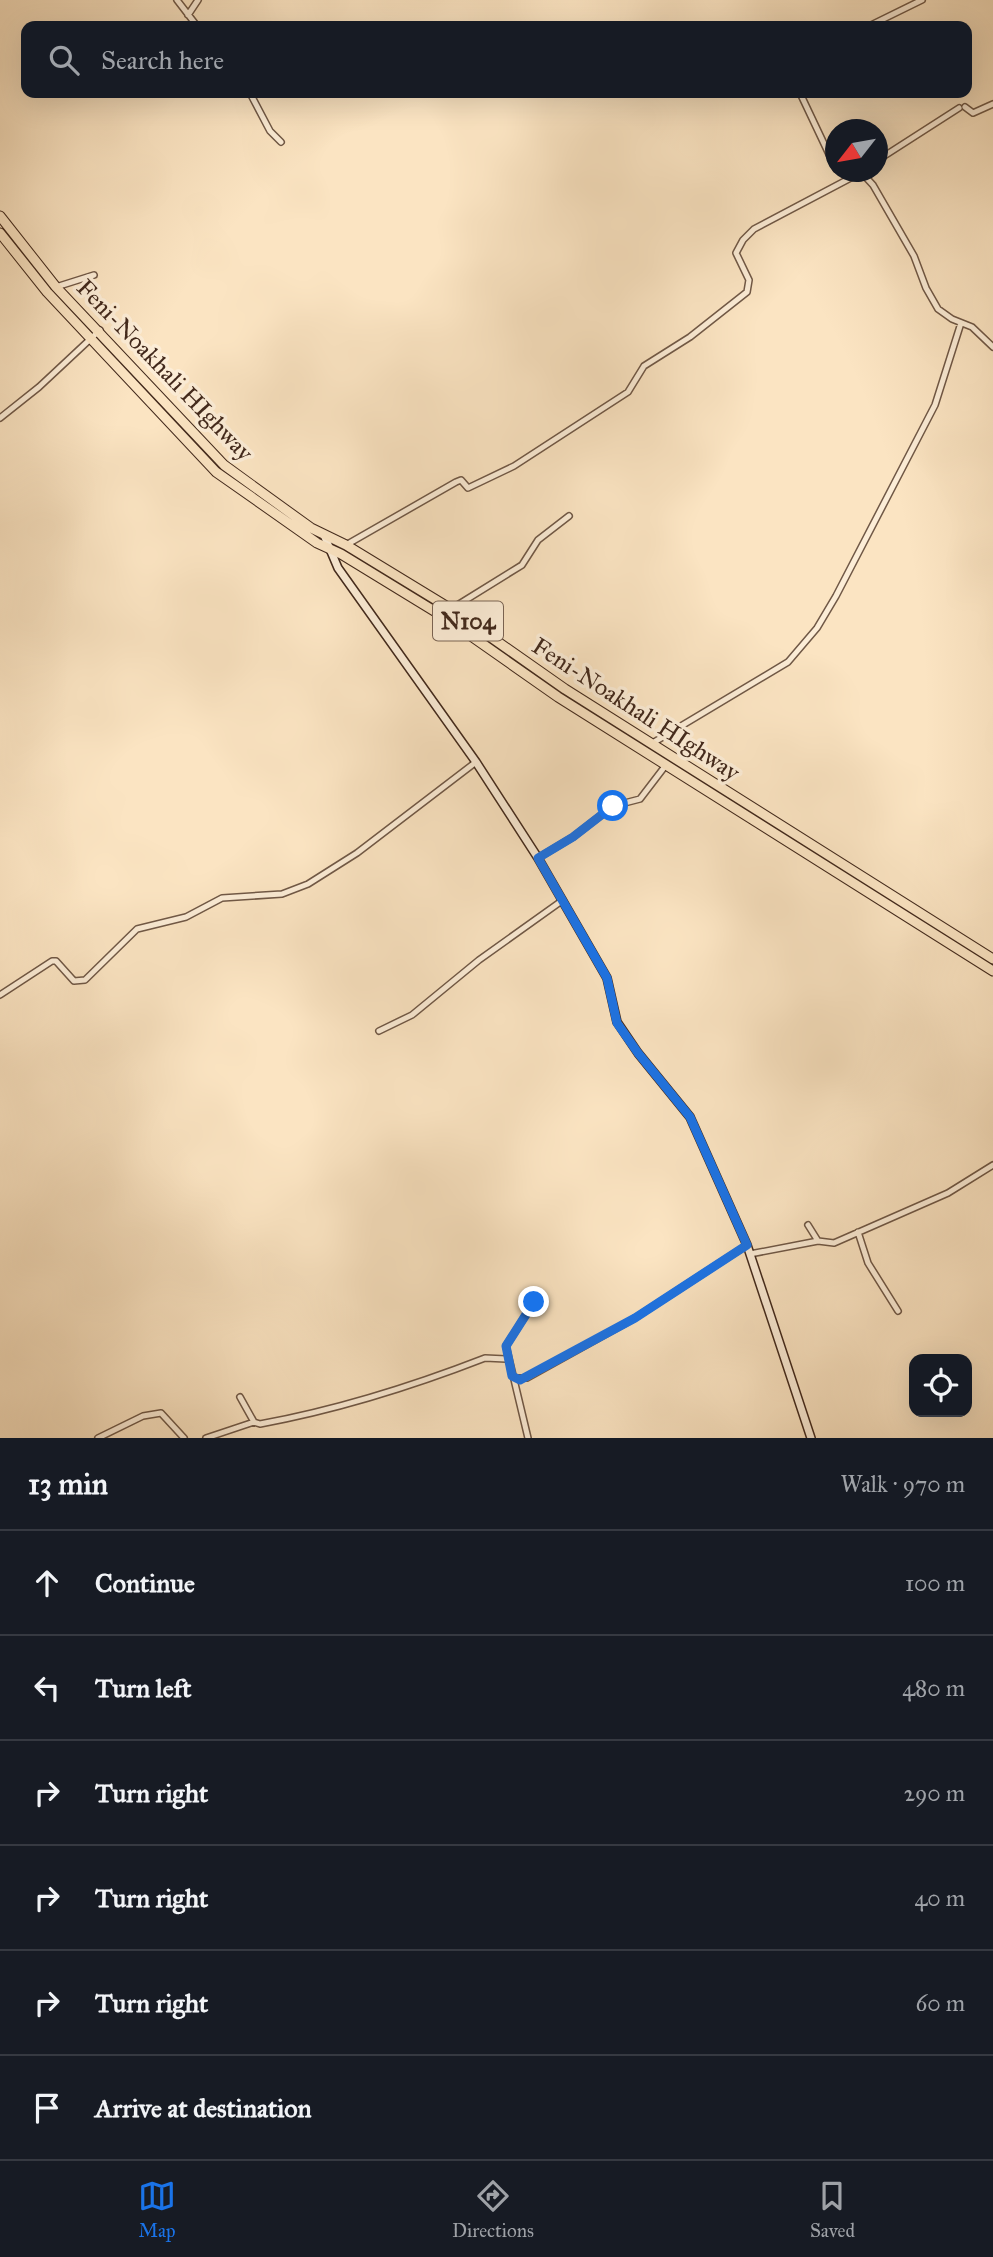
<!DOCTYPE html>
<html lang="en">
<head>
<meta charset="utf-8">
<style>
  body { margin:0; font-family:"IM FELL Great Primer",serif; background:#20242c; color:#f1f3f6 }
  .controls { position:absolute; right:21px; bottom:21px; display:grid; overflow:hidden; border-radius:14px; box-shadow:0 7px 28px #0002 }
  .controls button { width:63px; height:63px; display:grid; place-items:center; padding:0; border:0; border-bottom:2px solid #363941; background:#171b24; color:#f1f3f6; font:35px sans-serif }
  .compass { position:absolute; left:825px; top:119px; width:63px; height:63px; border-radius:50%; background:#171b24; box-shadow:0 7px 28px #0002; rotate:239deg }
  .stop { position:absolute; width:21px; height:21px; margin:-16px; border:5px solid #1a73e8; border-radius:50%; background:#fff }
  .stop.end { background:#1a73e8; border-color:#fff; box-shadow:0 2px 7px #0008 }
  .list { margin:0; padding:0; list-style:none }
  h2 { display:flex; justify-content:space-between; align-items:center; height:91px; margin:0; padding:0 28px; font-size:30px }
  h2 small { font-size:23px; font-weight:400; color:#9ea1a6 }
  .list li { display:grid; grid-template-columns:46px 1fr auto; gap:21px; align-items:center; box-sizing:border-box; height:105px; padding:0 28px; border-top:2px solid #363941 }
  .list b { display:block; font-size:26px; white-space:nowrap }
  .list em { font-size:23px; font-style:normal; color:#9ea1a6 }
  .icon { flex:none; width:38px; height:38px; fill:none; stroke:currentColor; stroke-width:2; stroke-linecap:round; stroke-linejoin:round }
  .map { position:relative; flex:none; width:993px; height:1438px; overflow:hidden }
  .search { position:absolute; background:#171b24; box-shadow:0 7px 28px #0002; left:21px; right:21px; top:21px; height:77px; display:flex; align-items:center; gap:18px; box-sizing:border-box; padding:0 24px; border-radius:14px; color:#9ea1a6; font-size:26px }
  .sheet { height:721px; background:#171b24 }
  nav { display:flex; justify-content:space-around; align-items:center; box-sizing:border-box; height:98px; border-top:2px solid #363941; background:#171b24; font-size:19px; color:#9ea1a6 }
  nav a { display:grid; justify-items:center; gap:4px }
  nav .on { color:#1a73e8 }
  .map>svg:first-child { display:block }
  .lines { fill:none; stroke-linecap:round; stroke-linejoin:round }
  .street-casing { stroke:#705846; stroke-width:8 }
  .secondary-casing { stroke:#42291c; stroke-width:10 }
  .highway-casing { stroke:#42291c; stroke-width:11 }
  .street { stroke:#fcedd7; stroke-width:5 }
  .secondary { stroke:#fcedd7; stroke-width:7 }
  .highway { stroke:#fbe4c2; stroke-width:9 }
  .route { stroke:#1a73e8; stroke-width:9 }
  .labels { text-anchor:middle; stroke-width:7; stroke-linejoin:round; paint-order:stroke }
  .shield { fill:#fcedd7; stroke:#7a6454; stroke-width:2 }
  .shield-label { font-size:23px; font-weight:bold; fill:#42291c }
  .street-label { font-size:24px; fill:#42291c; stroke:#fcedd7 }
</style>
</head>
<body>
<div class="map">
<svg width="993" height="1438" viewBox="0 0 993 1438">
  <rect width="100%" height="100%" fill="#fbe4c2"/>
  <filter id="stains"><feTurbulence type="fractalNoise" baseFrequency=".00286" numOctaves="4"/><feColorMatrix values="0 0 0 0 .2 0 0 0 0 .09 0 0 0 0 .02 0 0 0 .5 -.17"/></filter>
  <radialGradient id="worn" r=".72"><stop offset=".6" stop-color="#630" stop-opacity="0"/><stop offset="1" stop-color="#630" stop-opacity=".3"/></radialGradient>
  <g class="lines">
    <g class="street-casing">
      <path id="street" d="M177 0 197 26
        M188 15 198 0
        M869 26 922 0
        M250 93 270 131 281 142
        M800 93 836 169
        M965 107 973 113 993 104
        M878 160 959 108
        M861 172 873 185 914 256 926 288 938 309 952 319 972 327 993 347
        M56 287 94 275
        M0 418 39 387 100 330
        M346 545 456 482 461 480 468 488 514 466 628 392 644 366 690 337 747 292 749 280 736 253 743 240 754 229 862 172
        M451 609 522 565 538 540 569 516
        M651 744 788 662 817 628 836 596 935 405 961 323
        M538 858 573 837 613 806 640 799 666 765
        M0 995 52 961H56L74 981 85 980 137 929 186 917 222 898 282 894 308 884 357 853 476 762
        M379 1031 412 1015 479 960 563 900
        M808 1225 818 1241 834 1243 948 1193 993 1165
        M858 1232 868 1263 898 1311
        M750 1254 818 1241
        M516 1378H527L635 1318 747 1245
        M240 1397 254 1422 260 1424C336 1410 413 1386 485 1358L506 1359
        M98 1438 143 1416 161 1413 184 1438
        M206 1438 254 1422
        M528 1438 506 1346 534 1302"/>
    </g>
    <g class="secondary-casing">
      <path id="secondary" d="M324 535 338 568 476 762 538 858 607 978 617 1022 638 1053 690 1117 747 1245 811 1438"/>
    </g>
    <g class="highway-casing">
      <path id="highway" d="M0 216 56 287 224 465 311 528 346 545 451 609 565 689 993 959
        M0 233 47 292 216 472 317 543 341 554 444 617 558 697 993 971"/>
    </g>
    <use href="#street" class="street"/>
    <use href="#secondary" class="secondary"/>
    <use href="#highway" class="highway"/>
  </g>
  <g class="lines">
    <path class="route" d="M534 1302 506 1346 512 1376 520 1380 635 1318 747 1245 690 1117 638 1053 617 1023 607 978 538 858 573 837 613 806"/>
  </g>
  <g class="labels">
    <rect class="shield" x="433" y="601.5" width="70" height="39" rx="5"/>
    <g class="shield-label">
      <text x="468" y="629">N104</text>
    </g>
    <g class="street-label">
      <text transform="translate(165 370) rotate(46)" y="8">Feni-Noakhali HIghway</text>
      <text transform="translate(636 709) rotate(33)" y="8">Feni-Noakhali HIghway</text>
    </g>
  </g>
  <rect width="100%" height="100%" filter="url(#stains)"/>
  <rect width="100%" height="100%" fill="url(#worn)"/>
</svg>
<div class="controls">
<button><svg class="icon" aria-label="locate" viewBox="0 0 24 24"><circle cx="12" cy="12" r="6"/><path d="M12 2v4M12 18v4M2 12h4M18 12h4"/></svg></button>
</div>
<svg class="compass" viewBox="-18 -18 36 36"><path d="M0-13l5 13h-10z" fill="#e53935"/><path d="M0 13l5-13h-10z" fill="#9ea1a6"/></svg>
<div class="stop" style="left:613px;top:806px"></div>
<div class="stop end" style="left:534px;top:1302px"></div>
<div class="search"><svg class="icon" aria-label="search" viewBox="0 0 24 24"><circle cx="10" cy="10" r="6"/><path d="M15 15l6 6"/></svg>Search here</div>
</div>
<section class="sheet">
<h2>13 min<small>Walk · 970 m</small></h2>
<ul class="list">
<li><svg class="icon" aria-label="ahead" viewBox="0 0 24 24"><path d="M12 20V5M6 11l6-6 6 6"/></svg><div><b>Continue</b></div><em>100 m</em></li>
<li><svg class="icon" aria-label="left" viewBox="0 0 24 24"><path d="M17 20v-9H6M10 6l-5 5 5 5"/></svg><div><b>Turn left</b></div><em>480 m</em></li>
<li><svg class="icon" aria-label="right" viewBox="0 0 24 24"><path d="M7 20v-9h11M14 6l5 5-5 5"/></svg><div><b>Turn right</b></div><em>290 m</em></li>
<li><svg class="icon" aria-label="right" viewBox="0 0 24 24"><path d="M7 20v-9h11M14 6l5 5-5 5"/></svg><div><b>Turn right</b></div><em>40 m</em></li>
<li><svg class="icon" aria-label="right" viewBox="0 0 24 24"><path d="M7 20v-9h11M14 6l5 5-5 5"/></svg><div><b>Turn right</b></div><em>60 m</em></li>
<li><svg class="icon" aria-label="arrive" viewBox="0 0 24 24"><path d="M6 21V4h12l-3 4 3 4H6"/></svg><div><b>Arrive at destination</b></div></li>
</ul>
</section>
<nav>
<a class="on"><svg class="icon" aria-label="map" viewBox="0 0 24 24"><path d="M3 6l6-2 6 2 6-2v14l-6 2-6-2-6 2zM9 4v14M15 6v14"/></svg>Map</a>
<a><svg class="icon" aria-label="directions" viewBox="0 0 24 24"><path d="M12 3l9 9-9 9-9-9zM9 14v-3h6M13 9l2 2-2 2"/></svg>Directions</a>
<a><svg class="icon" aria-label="saved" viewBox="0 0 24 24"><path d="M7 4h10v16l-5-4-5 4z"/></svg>Saved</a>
</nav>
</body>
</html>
